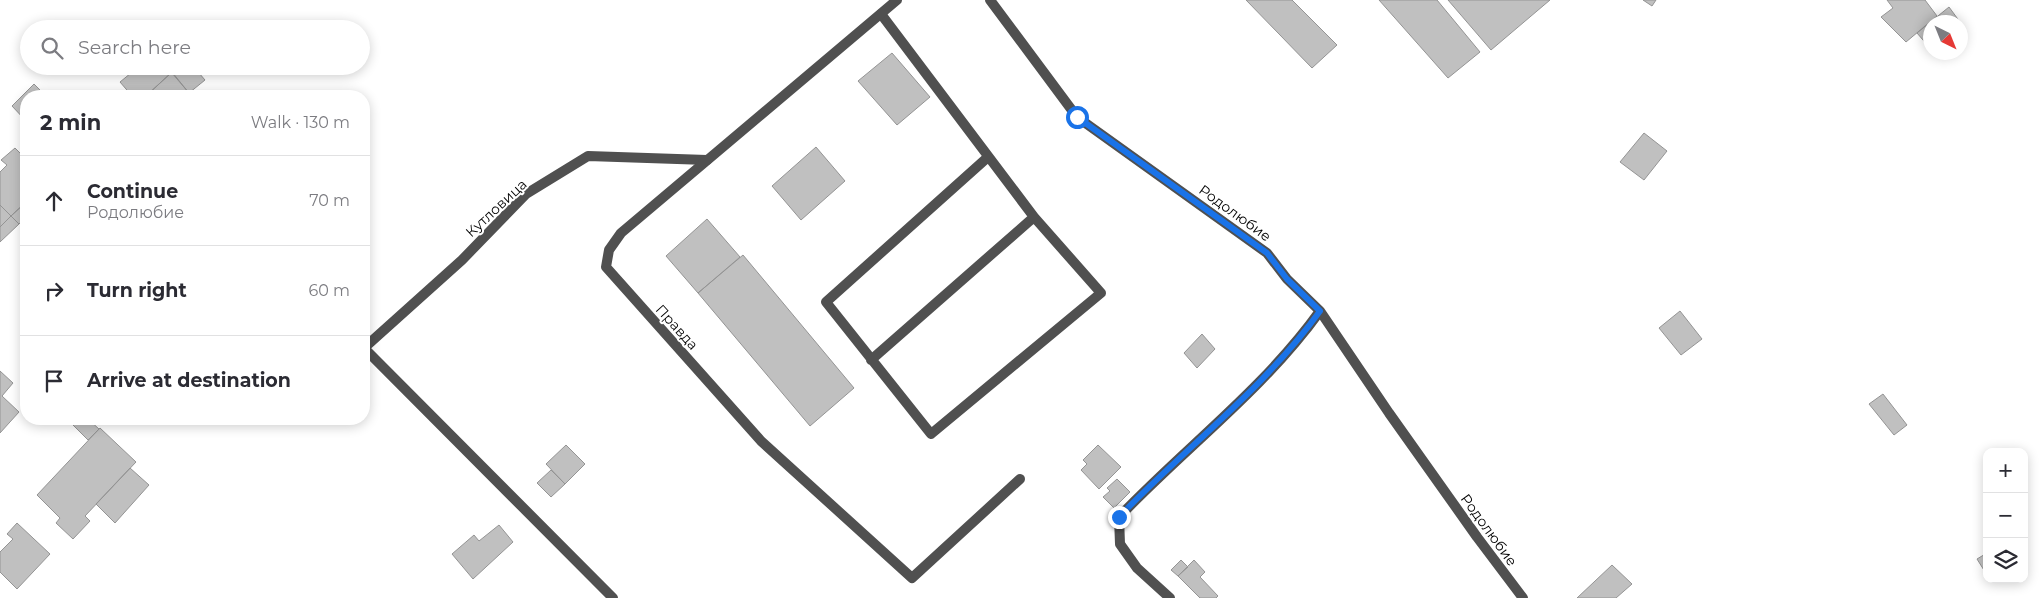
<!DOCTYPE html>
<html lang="en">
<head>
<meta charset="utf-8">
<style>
  body { margin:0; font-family:Montserrat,sans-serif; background:#f2f2f3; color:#2b2b33 }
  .controls { position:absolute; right:15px; bottom:15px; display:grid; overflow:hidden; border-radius:10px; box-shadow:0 2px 12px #0003 }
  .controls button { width:45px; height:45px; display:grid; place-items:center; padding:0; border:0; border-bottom:1px solid #e1e1e2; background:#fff; color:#2b2b33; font:25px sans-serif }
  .compass { position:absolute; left:1923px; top:15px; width:45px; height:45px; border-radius:50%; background:#fff; box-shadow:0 2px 12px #0003; rotate:137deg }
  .stop { position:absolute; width:15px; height:15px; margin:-11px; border:4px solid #1a73e8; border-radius:50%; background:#fff }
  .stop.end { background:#1a73e8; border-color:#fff; box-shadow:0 1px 5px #0008 }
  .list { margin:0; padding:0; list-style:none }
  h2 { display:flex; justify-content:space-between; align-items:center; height:65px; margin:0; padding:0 20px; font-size:21px }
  h2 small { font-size:16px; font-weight:400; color:#7c7c81 }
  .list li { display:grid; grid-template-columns:32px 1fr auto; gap:15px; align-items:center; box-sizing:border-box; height:90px; padding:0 20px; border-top:1px solid #e1e1e2 }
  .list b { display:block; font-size:19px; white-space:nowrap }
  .list p { margin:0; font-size:16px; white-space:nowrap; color:#7c7c81 }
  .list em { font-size:16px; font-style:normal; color:#7c7c81 }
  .icon { flex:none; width:28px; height:28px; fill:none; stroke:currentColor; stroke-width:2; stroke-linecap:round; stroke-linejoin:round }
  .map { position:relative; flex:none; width:2043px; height:598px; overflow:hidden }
  .search { position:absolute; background:#fff; box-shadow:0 2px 12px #0003; left:20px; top:20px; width:350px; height:55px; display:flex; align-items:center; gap:12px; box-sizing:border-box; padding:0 18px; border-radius:28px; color:#7c7c81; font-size:19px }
  .panel { position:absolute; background:#fff; box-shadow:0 2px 12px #0003; left:20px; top:90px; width:350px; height:335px; border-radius:20px }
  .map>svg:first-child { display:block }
  .building { fill:#c0c0c0; stroke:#949494 }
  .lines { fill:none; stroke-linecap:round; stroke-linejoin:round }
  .service { stroke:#505050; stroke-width:10 }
  .minor { stroke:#505050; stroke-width:10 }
  .route { stroke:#1a73e8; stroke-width:6 }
  .labels { text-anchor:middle; stroke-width:4; stroke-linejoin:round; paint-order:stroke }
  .street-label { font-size:14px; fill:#000; stroke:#fff }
</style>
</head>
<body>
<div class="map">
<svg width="2043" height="598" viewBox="0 0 2043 598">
  <rect width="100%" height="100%" fill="#fff"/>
  <path class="building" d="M1246 0H1292L1337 45 1312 68Z
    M1379 0H1437L1480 52 1448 78Z
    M1448 0H1550L1491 50Z
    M1643 0H1656L1652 6Z
    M1887 0H1925L1937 16 1906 42 1881 17 1893 8Z
    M1949 7 1960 22H1930V46L1929 47 1917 33Z
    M892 53 930 97 897 125 858 81Z
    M124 66H166L172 72 146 96H132L120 82 131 73Z
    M166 66H182L186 71 193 66 205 80 189 93Z
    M172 72 189 93 186 96H177L174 93 171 96H146Z
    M34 84 46 96H26V121L12 106Z
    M1644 133 1667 151 1644 180 1620 162Z
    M816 147 845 181 801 220 772 186Z
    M15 148 26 159V202L11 216 0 205V172L7 165 1 160Z
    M26 202V217L19 224 11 216Z
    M0 205 11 216 0 227Z
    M11 216 19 224 0 242V227Z
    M707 219 740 257 698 293 666 256Z
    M743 255 854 388 810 426 698 293Z
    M1680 311 1702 339 1681 355 1659 328Z
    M1202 334 1215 349 1197 368 1184 353Z
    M0 371 13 383 2 396 19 412 0 433Z
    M1883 394 1907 425 1894 435 1869 404Z
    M70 419H88L99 429 88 440 68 420Z
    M100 428 136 462 85 516 90 521 73 539 56 523 60 518 37 495Z
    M566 445 585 464 565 484 546 464Z
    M1098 445 1121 467 1099 489 1081 470 1087 464 1083 460Z
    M130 468 149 485 115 523 96 504Z
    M551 470 565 484 551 497 537 483Z
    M1117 479 1130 492 1114 508 1103 497 1110 491 1107 488Z
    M17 523 50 554 17 589 0 572V552L13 539 7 534Z
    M499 525 513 542 473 579 452 554 474 535 479 541Z
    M1987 553V575L1977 559Z
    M1181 560 1188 567 1178 576 1171 570Z
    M1194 560 1205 572 1200 577 1218 596 1216 598H1200L1178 576Z
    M1612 565 1632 584 1616 598H1577Z"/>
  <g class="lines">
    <path class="service" d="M988 157 826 302 931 434 1101 293 1034 217
      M364 348 462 260 526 194 588 156 707 160
      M871 360 1034 217 881 14"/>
    <path class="minor" d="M897 0 621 233 609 250 606 267 761 441 912 578 1020 479
      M990 0 1077 117 1267 253 1287 279 1320 311 1389 413 1477 537 1523 598
      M364 348 613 598
      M1170 598 1137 568 1120 544 1119 517C1186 447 1263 390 1320 311"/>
  </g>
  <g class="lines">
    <path class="route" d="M1077 117 1267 253 1287 279 1320 311C1263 390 1186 447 1119 517"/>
  </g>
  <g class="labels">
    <g class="street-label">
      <text transform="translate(496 208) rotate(-43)" y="5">Кутловица</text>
      <text transform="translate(1235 213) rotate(36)" y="5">Родолюбие</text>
      <text transform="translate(677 327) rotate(48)" y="5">Правда</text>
      <text transform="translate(1489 530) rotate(54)" y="5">Родолюбие</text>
    </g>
  </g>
</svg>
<div class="controls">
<button>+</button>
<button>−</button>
<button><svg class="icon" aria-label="layers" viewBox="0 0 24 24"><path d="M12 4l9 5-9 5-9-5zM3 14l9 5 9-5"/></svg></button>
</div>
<svg class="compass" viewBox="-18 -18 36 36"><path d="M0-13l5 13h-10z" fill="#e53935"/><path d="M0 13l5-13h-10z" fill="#7c7c81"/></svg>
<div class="stop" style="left:1077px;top:117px"></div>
<div class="stop end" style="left:1119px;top:517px"></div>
<div class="search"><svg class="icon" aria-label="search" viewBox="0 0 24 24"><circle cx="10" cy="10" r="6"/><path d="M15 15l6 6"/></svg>Search here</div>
<section class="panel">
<h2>2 min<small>Walk · 130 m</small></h2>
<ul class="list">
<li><svg class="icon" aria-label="ahead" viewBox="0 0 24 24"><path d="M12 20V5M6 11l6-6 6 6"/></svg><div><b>Continue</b><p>Родолюбие</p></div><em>70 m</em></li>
<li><svg class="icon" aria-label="right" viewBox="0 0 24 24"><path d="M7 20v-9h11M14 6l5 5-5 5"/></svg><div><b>Turn right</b></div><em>60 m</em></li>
<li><svg class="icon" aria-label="arrive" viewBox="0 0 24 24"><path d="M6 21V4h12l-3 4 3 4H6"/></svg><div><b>Arrive at destination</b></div></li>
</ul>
</section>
</div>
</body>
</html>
